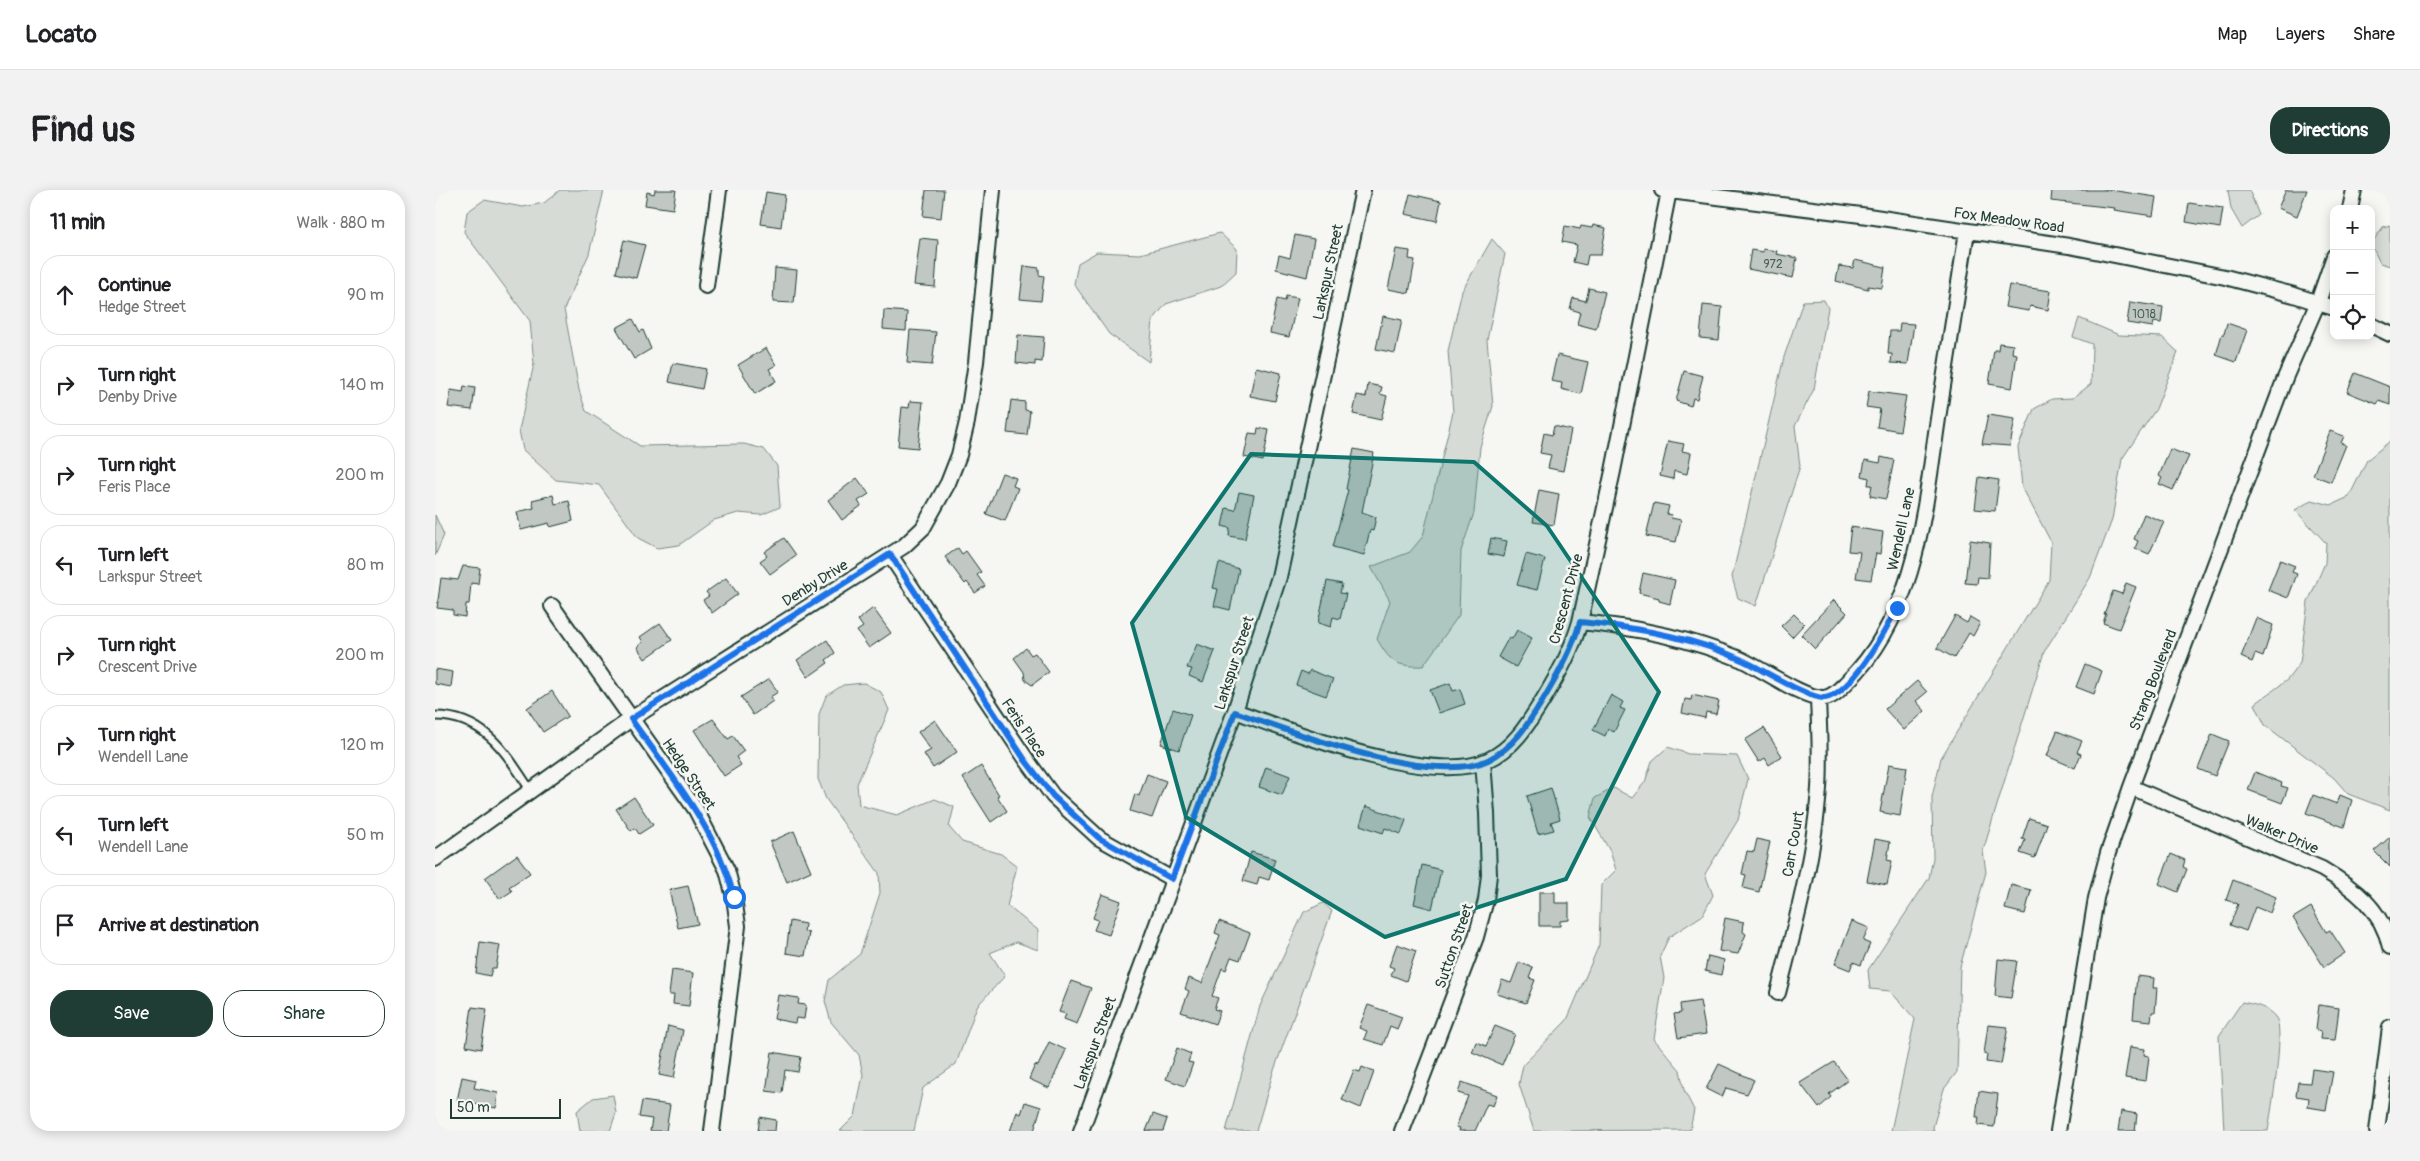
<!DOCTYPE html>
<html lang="en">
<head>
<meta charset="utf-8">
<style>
  body { margin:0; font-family:Pangolin,sans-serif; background:#f2f2f2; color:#202124 }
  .controls { position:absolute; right:15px; top:15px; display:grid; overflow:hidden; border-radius:10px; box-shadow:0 2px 12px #0003 }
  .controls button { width:45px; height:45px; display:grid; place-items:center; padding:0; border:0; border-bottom:1px solid #e0e0e0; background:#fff; color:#202124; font:25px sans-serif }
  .scale { position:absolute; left:15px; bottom:12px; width:111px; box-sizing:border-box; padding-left:5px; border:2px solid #1f3d34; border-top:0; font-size:14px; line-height:18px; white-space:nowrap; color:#1f3d34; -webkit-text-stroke:4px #f6f6f2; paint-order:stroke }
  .stop { position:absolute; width:15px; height:15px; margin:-11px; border:4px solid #1a73e8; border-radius:50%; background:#fff }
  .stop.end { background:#1a73e8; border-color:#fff; box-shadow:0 1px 5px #0008 }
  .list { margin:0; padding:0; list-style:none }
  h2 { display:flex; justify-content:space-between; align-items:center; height:65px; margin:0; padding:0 20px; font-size:21px }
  h2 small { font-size:16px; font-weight:400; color:#757577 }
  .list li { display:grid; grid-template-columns:32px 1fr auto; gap:15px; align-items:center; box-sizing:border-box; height:80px; margin:0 10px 10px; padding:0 10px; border:1px solid #e0e0e0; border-radius:20px }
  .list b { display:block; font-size:19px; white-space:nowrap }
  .list p { margin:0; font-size:16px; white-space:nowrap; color:#757577 }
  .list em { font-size:16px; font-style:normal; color:#757577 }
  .actions { display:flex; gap:10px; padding:15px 20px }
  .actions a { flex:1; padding:11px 0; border:1px solid #1f3d34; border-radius:20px; text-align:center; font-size:18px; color:#1f3d34 }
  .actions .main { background:#1f3d34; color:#fff }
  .icon { flex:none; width:28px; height:28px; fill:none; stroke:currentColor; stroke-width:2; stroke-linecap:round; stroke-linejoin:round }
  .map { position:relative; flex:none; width:1955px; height:941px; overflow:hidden; border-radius:20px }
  header { display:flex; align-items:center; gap:30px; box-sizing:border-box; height:70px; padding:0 25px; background:#fff; border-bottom:1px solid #e0e0e0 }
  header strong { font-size:24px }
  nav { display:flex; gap:28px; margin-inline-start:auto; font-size:18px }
  .intro { display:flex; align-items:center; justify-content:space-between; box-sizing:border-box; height:120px; padding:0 30px }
  h1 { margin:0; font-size:35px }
  .button { padding:12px 22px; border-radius:20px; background:#1f3d34; color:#fff; font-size:18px; font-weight:700 }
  main { display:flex; gap:30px; padding:0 30px }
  aside { flex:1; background:#fff; border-radius:20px; box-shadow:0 2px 12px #0003 }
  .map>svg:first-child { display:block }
  .green { fill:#d6dbd6; stroke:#7a8c85 }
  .building { fill:#c1c8c3; stroke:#1f3d34 }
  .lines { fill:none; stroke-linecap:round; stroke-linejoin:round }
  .lane-casing { stroke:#1f3d34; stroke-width:11 }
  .street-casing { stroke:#1f3d34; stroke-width:18 }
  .lane { stroke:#f6f6f2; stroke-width:7 }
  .street { stroke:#f6f6f2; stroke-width:14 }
  .route { stroke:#1a73e8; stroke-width:6 }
  .marked { fill:#0f766e; fill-opacity:0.2; stroke:#0f766e; stroke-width:4; stroke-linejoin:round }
  .labels { text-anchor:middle; stroke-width:5; stroke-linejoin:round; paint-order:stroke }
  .number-label { font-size:12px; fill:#486058 }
  .street-label { font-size:15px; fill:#1f3d34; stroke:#f6f6f2 }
</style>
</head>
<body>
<header>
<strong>Locato</strong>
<nav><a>Map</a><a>Layers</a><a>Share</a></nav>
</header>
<div class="intro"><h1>Find us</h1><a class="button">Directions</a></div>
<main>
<aside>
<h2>11 min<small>Walk · 880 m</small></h2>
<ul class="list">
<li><svg class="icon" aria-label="ahead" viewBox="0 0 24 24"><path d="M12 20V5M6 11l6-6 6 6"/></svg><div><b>Continue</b><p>Hedge Street</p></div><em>90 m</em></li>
<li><svg class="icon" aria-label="right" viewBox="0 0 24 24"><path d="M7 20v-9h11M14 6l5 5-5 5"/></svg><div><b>Turn right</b><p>Denby Drive</p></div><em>140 m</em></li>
<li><svg class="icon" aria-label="right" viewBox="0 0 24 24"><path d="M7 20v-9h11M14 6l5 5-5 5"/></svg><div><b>Turn right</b><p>Feris Place</p></div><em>200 m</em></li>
<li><svg class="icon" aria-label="left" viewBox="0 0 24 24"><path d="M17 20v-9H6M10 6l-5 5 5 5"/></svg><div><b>Turn left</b><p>Larkspur Street</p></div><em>80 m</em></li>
<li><svg class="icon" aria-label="right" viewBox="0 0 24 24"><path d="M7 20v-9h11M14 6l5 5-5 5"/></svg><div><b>Turn right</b><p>Crescent Drive</p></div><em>200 m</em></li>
<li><svg class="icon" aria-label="right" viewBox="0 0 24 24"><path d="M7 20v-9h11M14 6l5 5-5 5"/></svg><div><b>Turn right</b><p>Wendell Lane</p></div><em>120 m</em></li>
<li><svg class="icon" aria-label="left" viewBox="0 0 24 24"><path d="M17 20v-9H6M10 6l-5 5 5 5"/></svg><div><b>Turn left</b><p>Wendell Lane</p></div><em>50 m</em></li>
<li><svg class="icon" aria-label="arrive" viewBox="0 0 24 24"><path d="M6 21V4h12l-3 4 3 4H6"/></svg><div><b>Arrive at destination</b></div></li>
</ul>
<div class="actions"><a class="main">Save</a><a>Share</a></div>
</aside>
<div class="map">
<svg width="1955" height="941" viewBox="0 0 1955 941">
  <rect width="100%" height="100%" fill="#f6f6f2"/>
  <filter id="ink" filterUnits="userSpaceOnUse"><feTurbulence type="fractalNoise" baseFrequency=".02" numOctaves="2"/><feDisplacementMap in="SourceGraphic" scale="10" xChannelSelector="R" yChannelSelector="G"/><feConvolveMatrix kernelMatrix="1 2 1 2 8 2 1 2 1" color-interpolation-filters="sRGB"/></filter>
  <g filter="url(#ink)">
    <path class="green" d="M125 0H169L154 64 129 119 144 200 151 221 205 256 309 254 329 259 342 276 345 317 326 325 303 323 279 330 244 355 222 358 203 348 164 295 121 290 88 260 84 240 99 174 95 131 29 42 32 22 49 10 88 17 109 13Z
      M1793 0H1814L1824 25 1807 38 1796 19Z
      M1955 35V76L1945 73 1936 54 1948 37Z
      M785 43 802 59 801 82 786 96 731 114 718 130 714 172 674 144 639 94 643 73 662 62 705 64Z
      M1057 49 1070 64 1052 150 1058 216 1045 257 1039 323 1026 361 1024 425 988 476C961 477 955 472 942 449L955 411 936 377 975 362 988 346 1018 222 1013 161 1027 101Z
      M1389 110 1393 118 1379 199 1360 236 1365 276 1321 416 1303 408 1297 387 1349 167 1368 111Z
      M1644 128 1684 145 1727 147 1743 162 1721 219 1687 269 1677 330 1655 388 1609 462 1548 661 1551 682 1525 777 1522 882 1509 899 1498 937 1499 941H1456L1480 829 1455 801 1435 799 1433 780 1494 688 1498 668 1497 607 1506 568 1614 390 1616 352 1587 297 1583 257 1599 219 1617 209 1638 208 1656 194 1657 154 1638 147Z
      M1955 251V620L1913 604 1899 588 1830 535 1820 514 1852 490 1865 473 1873 412 1890 373 1891 353 1860 320 1877 310 1896 315 1914 307 1932 270Z
      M0 325 9 345 0 366Z
      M429 493 446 502 454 520 422 594 424 615 462 625 500 609 519 617 514 637 527 652 566 664 582 676 572 716 603 740V760L581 752 555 763 570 786 542 816 521 874 488 898 479 941H405L420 926 428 885 424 865 396 832 390 811 394 790 425 764 445 703 444 683 391 609 383 589 384 524 391 506 408 495Z
      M1233 557 1253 564 1302 566 1313 589 1303 630 1270 684 1278 705 1268 725 1234 747 1225 766 1229 788 1219 849 1245 880 1249 900 1259 920 1255 940 1099 941 1084 894 1088 875 1132 830 1164 755 1166 695 1181 680 1175 661 1155 627 1160 608 1179 598 1197 608 1210 592 1217 571Z
      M888 713 897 721 838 883 821 941H791L825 816 869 722Z
      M1807 812C1820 815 1832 816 1841 828 1850 841 1836 922 1833 941H1789L1784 846Z
      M178 905 181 923 175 941H145L142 921 158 908Z"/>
    <path class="building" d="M220 0H241L238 19 210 15 212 2 219 4Z
      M491 0H509L506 28 488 26Z
      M1617 0H1675L1721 7 1718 26 1679 20 1680 18 1616 11Z
      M1851 0H1872L1862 26 1843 18Z
      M331 2 350 5 346 37 326 34Z
      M975 4 1006 11 1002 31 970 24Z
      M1754 13 1788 18 1785 38 1751 32Z
      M1158 35 1171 38 1166 65H1153L1151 75 1138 72 1142 55 1127 52 1130 36 1145 39 1146 36 1157 38Z
      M860 45 879 49 872 87 841 79 844 65 855 68Z
      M485 48 503 50 500 97 479 95Z
      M189 50 210 55 201 88 181 83Z
      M961 59 975 61 974 69 980 70 974 103 953 99Z
      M1328 59 1342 61 1341 64 1362 68 1358 88 1313 79 1316 60 1328 62Z
      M1420 70 1450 77 1447 98 1433 96V99L1401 91 1404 76 1418 78Z
      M589 76 604 78V85L609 86 606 111 585 109Z
      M340 78 362 80 359 113 338 112Z
      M1574 95 1616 101 1613 120 1595 116 1594 121 1570 117Z
      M1154 98 1170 102 1161 139 1142 134 1145 122 1135 119 1138 108 1151 111Z
      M851 106 863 108 854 147 835 143 842 109 850 111Z
      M1695 112 1728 117 1726 133 1719 132 1718 137 1692 133Z
      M1268 115 1287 117 1284 150 1265 148Z
      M449 120 472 122 471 141 448 139Z
      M948 126 967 130 960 163 941 159Z
      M198 129 205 142 208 140 216 159 199 169 181 138Z
      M1465 133 1479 134 1473 174 1456 173 1457 164H1453L1455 141H1464Z
      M1792 133 1812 140 1801 172 1781 165 1787 144H1789Z
      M475 140 501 142 497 175 472 173Z
      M583 145 609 147 607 172 600 171V175L581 173Z
      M1564 153 1578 155 1577 163 1582 164 1577 198 1554 194 1559 160H1563Z
      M331 158 341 175 334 179 341 191 320 204 303 175Z
      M1122 165 1153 172 1146 204 1126 199 1127 193 1116 191Z
      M238 173 271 179 267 199 234 192Z
      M821 177 846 183 840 211 815 206Z
      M1249 181 1268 186 1262 209 1258 208 1256 216 1241 211Z
      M1920 183 1955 197V215L1944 211 1942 214 1912 202Z
      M933 194 947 197 945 204 952 206 946 230 918 224 922 205 931 207Z
      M29 196 40 198 37 220 13 217 16 200 28 202Z
      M1434 201 1471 206 1465 241 1442 237 1445 219 1431 217Z
      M576 210 590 212V220L595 221 592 245 572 243Z
      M475 211 488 212 483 258 463 256 467 217 474 218Z
      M1553 225 1580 229 1575 256 1547 254Z
      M1119 236 1136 240 1128 281 1113 278 1116 265 1105 263 1109 243 1117 245Z
      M823 238 834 240 828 271 809 267 814 243 822 244Z
      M1895 241 1909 246 1906 253 1911 255 1896 292 1878 285Z
      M1233 251 1249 254 1247 261 1256 263 1252 284 1239 281 1238 289 1225 286Z
      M919 259 939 263 927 322 941 327 938 341 935 340 929 365 898 357 913 300 911 299Z
      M1735 259 1754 266 1738 300 1724 294 1727 288 1724 286Z
      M1446 267 1459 270 1451 309 1435 306 1437 295H1433L1434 288 1427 286 1430 270 1445 273Z
      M567 283 581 288 578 296 583 298 570 331 551 324Z
      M1544 287 1564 290 1560 321 1540 319Z
      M422 288 434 304 423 311 426 316 407 330 393 310Z
      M1104 300 1124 304 1119 335 1098 332Z
      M804 302 819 305 810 349 794 346 795 338 787 336 791 318 800 320Z
      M118 305 120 314 134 311 138 331 115 337 114 333 86 340 82 322 99 318 97 310Z
      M1219 313 1234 316 1232 324 1237 325 1236 328 1246 330 1241 352 1211 346Z
      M1709 324 1729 332 1714 364 1700 358 1703 351 1699 349Z
      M1416 337 1448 342 1445 364 1441 363 1436 390 1421 388 1425 362 1413 361Z
      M349 348 361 365 335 384 325 371 332 366 329 362Z
      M1056 348 1072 351 1069 367 1053 364Z
      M1535 350 1555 353 1553 388 1543 387 1542 394 1530 393Z
      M523 358 527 364 531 361 546 382 542 385 550 396 540 403 532 392 530 394 510 367Z
      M1091 364 1110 369 1102 400 1082 395Z
      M1845 370 1860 376 1857 382 1862 384 1853 408 1833 400Z
      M784 373 804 379 795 420 779 416 783 399 778 398Z
      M28 376 45 378 43 394 36 393 34 414H31L30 427 18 425V420L2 418 6 388 23 390Z
      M1208 383 1240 390 1235 414 1224 411V408L1204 403Z
      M291 388 303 404 277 423 268 410 274 406 271 402Z
      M892 391 907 394 905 403 911 404 905 429 898 427 896 437 883 433Z
      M1691 393 1701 397 1684 439 1668 433 1671 424H1669L1678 401 1687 404Z
      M1399 410 1412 423 1380 459 1366 445Z
      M438 418 456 443 434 458 422 441 428 437 423 430Z
      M1359 424 1369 434 1357 447 1346 436Z
      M1520 426 1532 433 1535 427 1545 433 1538 446 1534 443 1519 468 1502 458Z
      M1821 428 1838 435 1828 467 1820 464 1817 472 1806 467Z
      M225 433 237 450 210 469 202 457 208 452 205 447Z
      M1082 440 1097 448 1081 477 1063 467 1074 447 1077 449Z
      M392 450 400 463 391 470 393 473 373 487 362 470Z
      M762 454 780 461 768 492 754 486 757 479 752 478Z
      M591 458 596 465 600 463 614 482 597 495 590 490 589 482 579 468Z
      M1650 474 1667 481 1659 504 1641 497Z
      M0 479 18 482 16 497 0 494Z
      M875 480 898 489 891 506 861 495 866 481 873 484Z
      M334 489 343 502 335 507 338 511 318 525 306 507Z
      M1482 491 1492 502 1481 511 1490 521 1469 540 1450 519Z
      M1015 493 1018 501 1025 499 1030 514 1004 523 995 500Z
      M117 501 133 526 108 542 92 518Z
      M1176 505 1188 512 1185 518 1190 520 1179 542 1173 539 1170 546 1158 540Z
      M1257 505 1284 511 1281 524 1271 522 1270 528 1247 523 1250 509 1256 510Z
      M738 519 756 525 744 560 726 554Z
      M278 529 293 549 298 546 309 561 301 567 306 575 289 586 259 540Z
      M500 530 522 562 498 578 489 564 496 560 483 542Z
      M1329 538 1347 566 1334 575 1330 568 1324 572 1310 550Z
      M1622 541 1647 551 1642 562 1646 564 1640 578 1612 566Z
      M1777 544 1794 551 1780 586 1763 579Z
      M1454 574 1472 577 1465 626 1445 622Z
      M546 576 564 605 562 606 572 621 556 632 528 588Z
      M831 577 855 586 847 605 824 597Z
      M1820 582 1847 593 1846 596 1853 598 1847 613 1813 600Z
      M712 584 731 591 717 628 695 621 700 604 704 606Z
      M1116 598 1125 629 1116 632 1119 640 1103 644 1092 606Z
      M1878 605 1902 614 1905 605 1917 610 1909 637 1871 623Z
      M199 607 218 635 204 644 200 638 196 641 181 619Z
      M931 616 971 630 966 644 950 638 948 643 925 635Z
      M1594 628 1612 634 1600 668 1585 663 1590 650 1587 649Z
      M359 641 376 681 352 692 335 652Z
      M1955 647V677L1939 661Z
      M1322 649 1335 652 1324 702 1308 698 1311 685 1307 684 1312 661 1319 662Z
      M1440 649 1455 652 1452 670 1457 671 1452 695 1432 691Z
      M816 662 840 669 834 690 824 687 822 695 808 691Z
      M1736 664 1750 670 1748 677 1752 679 1743 702 1724 694Z
      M82 665 95 683 74 697 77 701 65 709 50 688Z
      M987 675 1006 680 997 719 979 714Z
      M1798 690 1841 707 1835 723 1820 717 1811 741 1795 735 1803 714 1791 710Z
      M1576 695 1596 700 1590 724 1570 719Z
      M253 696 263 734 243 738 234 700Z
      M1104 702H1120V713H1134V730L1125 731V736H1104Z
      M667 704 686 711 674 745 659 740 663 730 658 728Z
      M1876 717 1891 742 1895 740 1910 763 1889 777 1858 728Z
      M1290 728 1309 732 1308 742 1311 744 1303 764 1284 761Z
      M355 731 370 734 369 742 374 743 370 766 351 763Z
      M784 731 815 743 805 770 796 767 791 780 787 778 777 806 783 808 779 819 785 821 780 834 746 822 754 801 750 799 754 788 767 793 785 745 780 743Z
      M1417 731 1434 738 1428 751 1435 754 1426 775 1418 772 1415 780 1400 774Z
      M45 752 65 755 61 778H57L55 786 41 783Z
      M962 754 981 761 971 791 956 785 959 778 954 776Z
      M1273 766 1289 770 1286 785 1270 781Z
      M1563 769 1582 771 1576 808 1560 806Z
      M1084 772 1098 778 1094 788 1100 790 1091 813 1062 804 1067 790 1076 793Z
      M237 780 258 783 254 816 238 814 239 805H234Z
      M1702 786 1719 788 1718 798H1722L1720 822H1717L1716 831 1698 829Z
      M636 791 656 798 642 834 629 829 631 824 624 822Z
      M343 805 364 808 363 814 371 815 369 829 361 828 360 833 339 829Z
      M1265 811 1271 844 1243 848 1239 824 1246 823 1245 814Z
      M933 815 967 827 962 839 955 836 948 855 929 849 932 841 924 838Z
      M1884 815 1904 818 1900 850 1885 849 1886 841 1881 840Z
      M37 817 52 819 46 859 31 856Z
      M1553 835 1573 837 1566 874 1551 872 1552 865 1549 864Z
      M233 836 248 840 239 888 224 885Z
      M1060 836 1080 844 1067 875 1037 862 1041 852 1051 856Z
      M614 852 631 860 614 898 594 889 600 875 603 876Z
      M1695 857 1710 859 1709 865 1714 866 1711 891 1690 888Z
      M742 858 756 864 753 872 758 873 750 896 731 889Z
      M337 862 366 867 363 882 350 880 347 903 331 901Z
      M1399 872 1413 890 1394 904 1396 907 1384 918 1365 893Z
      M1284 874 1319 890 1312 904 1291 898 1287 907 1271 899Z
      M927 877 939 882 926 918 907 910 919 880 925 882Z
      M1877 879 1898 882 1891 920 1873 917 1874 908 1861 906 1863 892 1875 893Z
      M27 887 41 890 39 898 63 903 61 918 22 911Z
      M1027 892 1062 905 1058 916 1052 914 1040 941H1024L1025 938 1021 937 1033 906 1023 903Z
      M1544 901 1563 904 1559 937 1543 935 1544 927H1541Z
      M207 911 235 915 231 941H215L217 929 204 927Z
      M590 912 606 917 599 941H575L582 922 586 924Z
      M1686 921 1702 924 1700 941H1683Z
      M718 924 732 929 728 941H711Z
      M325 927 341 930 340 941H323Z"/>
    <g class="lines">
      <g class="lane-casing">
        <path id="lane" d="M0 526C50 526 71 563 96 601"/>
      </g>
      <g class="street-casing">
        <path id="street" d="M1227 0 1426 25 1634 56 1790 87 1859 105 1899 118
          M1915 19 1919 0
          M271 96 284 0
          M1936 135 1955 144
          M455 365 591 569 618 606 664 648 737 689
          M117 416 261 620 292 680 299 707 303 736 277 941
          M1145 432C1199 437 1254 448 1305 469 1326 478 1366 507 1387 508 1397 509 1405 499 1412 492 1483 424 1490 314 1504 222 1513 162 1523 101 1532 41
          M800 521C858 542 997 597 1053 570 1079 558 1093 534 1108 510 1123 485 1137 460 1145 432L1178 281 1234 1
          M1696 597 1887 679C1919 698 1947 719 1955 757
          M0 669 196 529 469 356 488 338 513 293 524 265 532 232 541 172 558 0
          M1343 803C1359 740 1380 663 1384 598 1386 568 1384 538 1383 507
          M646 941 800 521 844 387 928 0
          M967 941 1041 747 1051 710 1054 685 1052 623 1048 572
          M1623 941 1661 708 1673 663 1696 597 1850 188 1883 112 1899 66
          M1942 941 1955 837"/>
      </g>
      <use href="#lane" class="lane"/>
      <use href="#street" class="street"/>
    </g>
  </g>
  <g class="lines" filter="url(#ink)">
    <path class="route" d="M299 707C282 640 236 585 196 529L455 364 590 570 618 606 664 648 737 689 800 522C858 542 998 597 1053 570 1079 557 1093 534 1108 510 1123 485 1137 460 1145 432 1199 437 1258 447 1307 470 1323 477 1376 510 1390 508 1418 503 1450 441 1462 418"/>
  </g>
  <path class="marked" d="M816 264 1039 272 1112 336 1224 502 1131 689 950 747 751 627 697 433Z"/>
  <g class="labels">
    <g class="number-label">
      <text x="1338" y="78">972</text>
      <text x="1709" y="128">1018</text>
    </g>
    <g class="street-label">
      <text transform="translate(1574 30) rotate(8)" y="5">Fox Meadow Road</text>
      <text transform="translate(893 82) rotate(-78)" y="5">Larkspur Street</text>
      <text transform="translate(1466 339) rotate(-78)" y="5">Wendell Lane</text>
      <text transform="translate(380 393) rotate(-32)" y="5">Denby Drive</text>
      <text transform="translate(1131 409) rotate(-75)" y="5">Crescent Drive</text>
      <text transform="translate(799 473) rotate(-72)" y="5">Larkspur Street</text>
      <text transform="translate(1718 490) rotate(-69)" y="5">Strang Boulevard</text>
      <text transform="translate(589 538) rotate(56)" y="5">Feris Place</text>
      <text transform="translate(254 584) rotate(56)" y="5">Hedge Street</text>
      <text transform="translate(1847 644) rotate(23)" y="5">Walker Drive</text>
      <text transform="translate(1358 654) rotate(-80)" y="5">Carr Court</text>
      <text transform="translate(1019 756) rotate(-71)" y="5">Sutton Street</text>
      <text transform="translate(660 853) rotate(-70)" y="5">Larkspur Street</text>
    </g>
  </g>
</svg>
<div class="controls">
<button>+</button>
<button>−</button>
<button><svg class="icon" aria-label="locate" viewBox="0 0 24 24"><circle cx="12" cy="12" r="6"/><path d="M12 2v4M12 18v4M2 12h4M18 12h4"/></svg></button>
</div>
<div class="scale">50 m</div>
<div class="stop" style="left:299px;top:707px"></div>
<div class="stop end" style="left:1462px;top:418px"></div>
</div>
</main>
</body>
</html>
